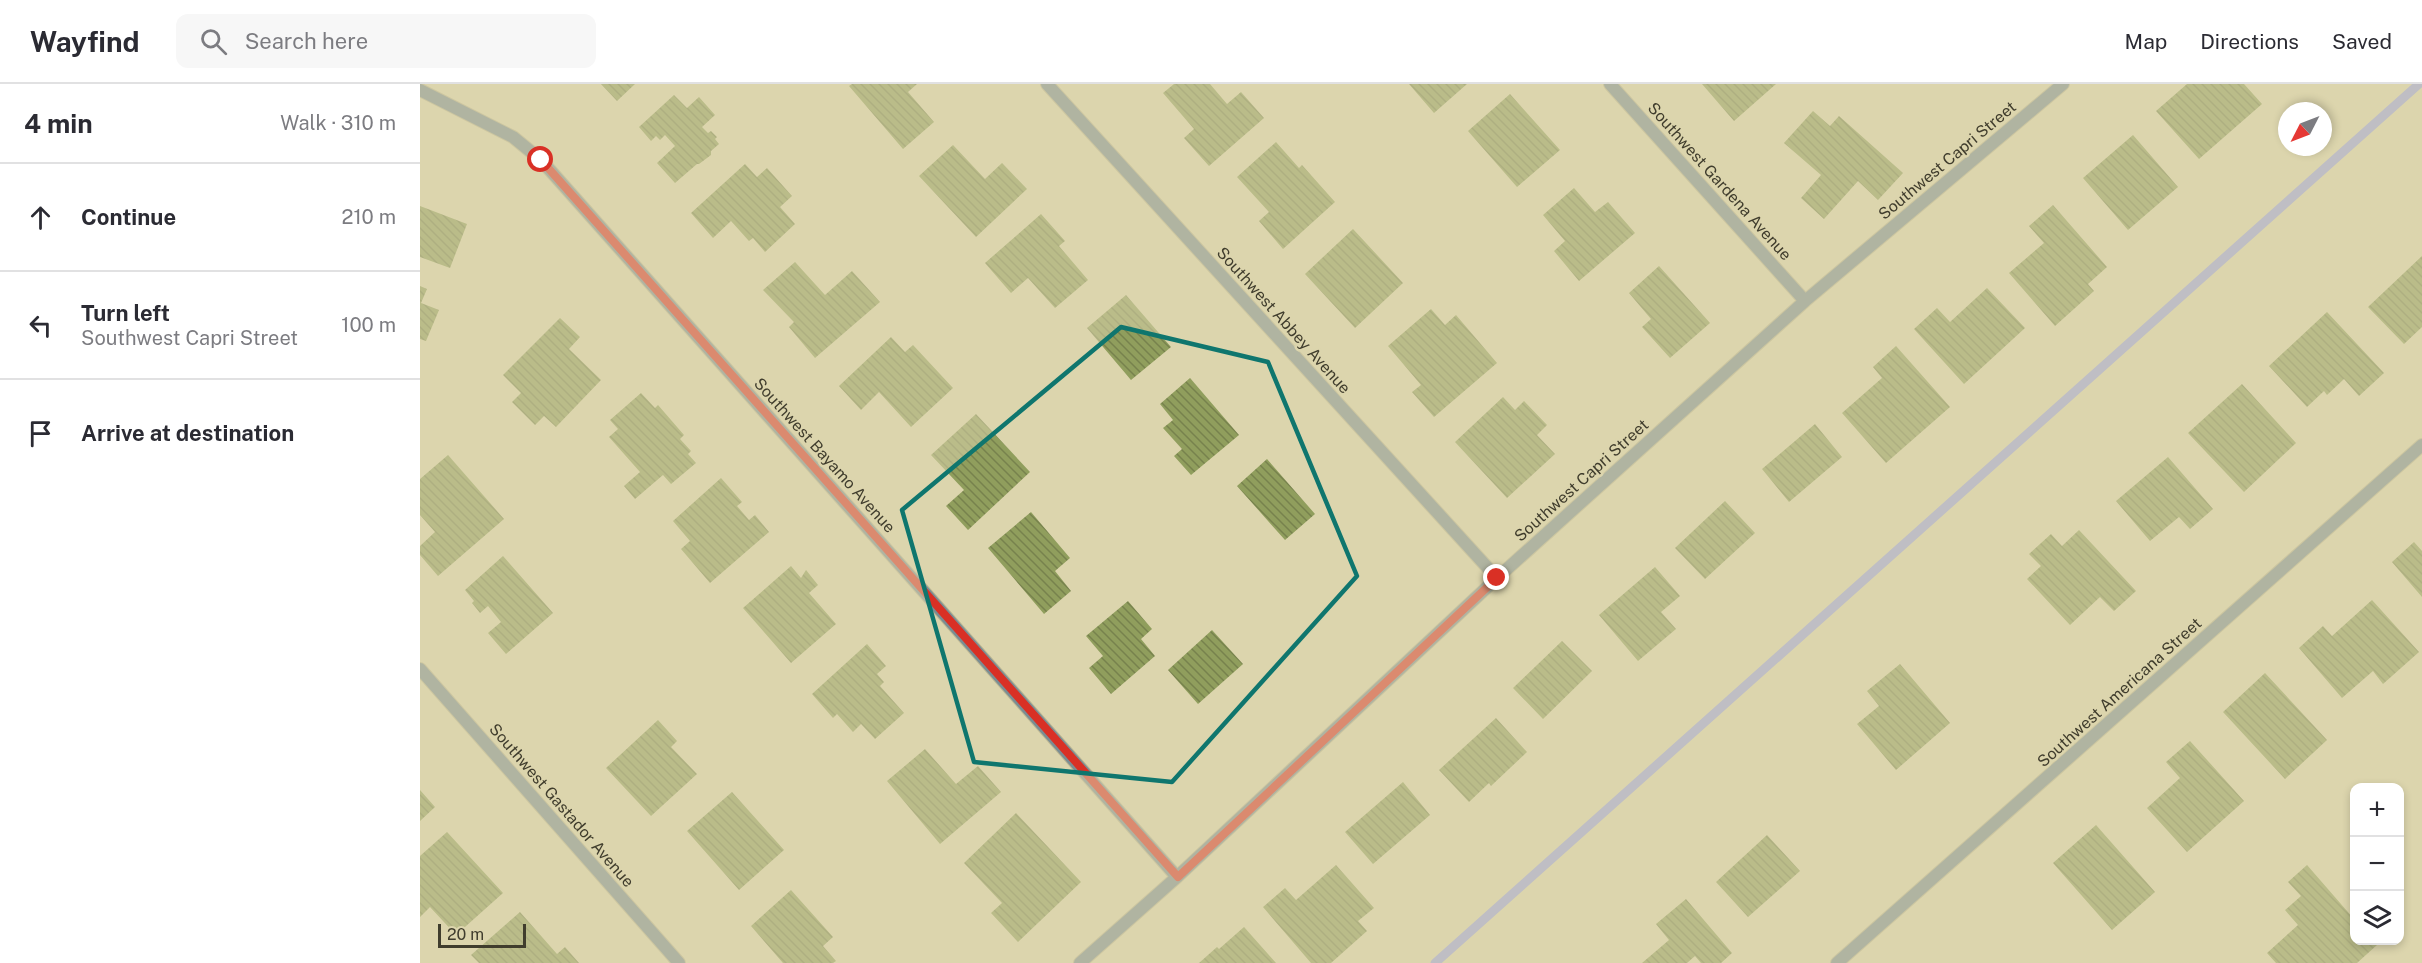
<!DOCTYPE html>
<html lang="en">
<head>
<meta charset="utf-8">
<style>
  body { margin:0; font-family:"Public Sans",sans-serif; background:#f7f7f7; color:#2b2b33 }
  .controls { position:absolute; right:18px; bottom:18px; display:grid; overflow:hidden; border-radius:12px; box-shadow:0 3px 9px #0003 }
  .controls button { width:54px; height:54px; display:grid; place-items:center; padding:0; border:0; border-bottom:2px solid #e1e1e2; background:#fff; color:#2b2b33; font:30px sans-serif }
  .compass { position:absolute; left:1858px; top:18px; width:54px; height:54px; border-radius:50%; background:#fff; box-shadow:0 3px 9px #0003; rotate:228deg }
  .scale { position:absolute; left:18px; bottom:15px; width:88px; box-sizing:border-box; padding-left:6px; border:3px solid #403d2d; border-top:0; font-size:16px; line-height:21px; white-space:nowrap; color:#403d2d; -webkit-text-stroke:4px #dcd5ad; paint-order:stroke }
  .stop { position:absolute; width:18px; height:18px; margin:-14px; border:4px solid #d93025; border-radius:50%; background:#fff }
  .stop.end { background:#d93025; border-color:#fff; box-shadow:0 2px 6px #0008 }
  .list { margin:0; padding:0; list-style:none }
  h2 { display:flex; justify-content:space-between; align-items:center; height:78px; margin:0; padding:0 24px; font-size:26px }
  h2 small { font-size:20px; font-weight:400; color:#7c7c81 }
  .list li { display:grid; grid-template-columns:39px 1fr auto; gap:18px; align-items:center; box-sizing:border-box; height:108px; padding:0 24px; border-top:2px solid #e1e1e2 }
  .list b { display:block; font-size:22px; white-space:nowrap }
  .list p { margin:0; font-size:20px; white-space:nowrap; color:#7c7c81 }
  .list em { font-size:20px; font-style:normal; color:#7c7c81 }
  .icon { flex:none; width:33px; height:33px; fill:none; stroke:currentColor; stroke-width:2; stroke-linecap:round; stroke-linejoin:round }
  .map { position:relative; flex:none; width:2002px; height:879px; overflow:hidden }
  header { display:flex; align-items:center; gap:36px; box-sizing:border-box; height:84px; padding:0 30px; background:#fff; border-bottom:2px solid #e1e1e2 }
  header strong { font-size:28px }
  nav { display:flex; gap:33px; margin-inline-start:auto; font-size:21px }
  .search { width:420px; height:54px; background:#f7f7f7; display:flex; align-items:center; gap:15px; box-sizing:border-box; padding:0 21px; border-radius:12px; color:#7c7c81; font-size:22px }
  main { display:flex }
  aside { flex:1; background:#fff }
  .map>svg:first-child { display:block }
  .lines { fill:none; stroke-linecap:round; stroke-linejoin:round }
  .stream { stroke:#9ba2df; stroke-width:9 }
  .building { fill:url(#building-back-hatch) }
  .minor-casing { stroke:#bab491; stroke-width:14 }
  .minor { stroke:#7a8d93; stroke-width:12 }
  .route { stroke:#d93025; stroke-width:8 }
  .marked { fill:none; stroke:#0f766e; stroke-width:4.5; stroke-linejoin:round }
  .labels { text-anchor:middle; stroke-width:5; stroke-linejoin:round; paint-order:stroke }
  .street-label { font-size:16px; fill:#403d2d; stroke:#dcd5ad }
</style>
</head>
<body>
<header>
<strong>Wayfind</strong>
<div class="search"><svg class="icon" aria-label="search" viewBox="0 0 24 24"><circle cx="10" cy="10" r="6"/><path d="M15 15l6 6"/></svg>Search here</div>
<nav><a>Map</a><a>Directions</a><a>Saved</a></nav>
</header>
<main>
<aside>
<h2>4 min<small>Walk · 310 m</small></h2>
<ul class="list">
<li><svg class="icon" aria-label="ahead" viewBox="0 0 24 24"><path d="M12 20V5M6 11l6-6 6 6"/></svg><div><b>Continue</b></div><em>210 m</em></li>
<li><svg class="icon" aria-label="left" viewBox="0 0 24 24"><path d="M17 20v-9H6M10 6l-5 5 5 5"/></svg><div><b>Turn left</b><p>Southwest Capri Street</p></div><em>100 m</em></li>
<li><svg class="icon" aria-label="arrive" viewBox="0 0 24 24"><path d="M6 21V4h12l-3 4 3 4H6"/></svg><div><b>Arrive at destination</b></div></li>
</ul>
</aside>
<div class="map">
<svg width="2002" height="879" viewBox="0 0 2002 879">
  <defs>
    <pattern id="building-back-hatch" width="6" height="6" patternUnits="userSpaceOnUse" patternTransform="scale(1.5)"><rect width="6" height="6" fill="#909e5d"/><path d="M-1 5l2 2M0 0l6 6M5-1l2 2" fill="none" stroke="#77824d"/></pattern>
  </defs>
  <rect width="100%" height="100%" fill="#dcd5ad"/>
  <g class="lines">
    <path class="stream" d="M1015 879 1999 0"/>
  </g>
  <path class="building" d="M181 0H215L197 17Z
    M432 0H497L488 8 514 38 483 65 429 2Z
    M754 0H790L807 20 821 8 844 34 789 82 764 54 774 45 743 9Z
    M989 0H1047L1014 29Z
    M1282 0H1356L1314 37Z
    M1767 0H1824L1842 20 1779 75 1736 27Z
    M1090 10 1140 66 1097 103 1048 47Z
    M254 11 267 24 279 13 295 31 282 43 288 49 291 47 297 53 295 55 299 60 291 67V71L279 80H277L255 99 237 79 255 62 245 51 240 56 236 52 231 57 219 43Z
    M1393 27 1410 42 1419 32 1483 89 1458 116 1438 97 1404 135 1381 114 1401 91 1364 59Z
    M1713 51 1758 103 1708 146 1663 94Z
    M856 58 879 84 882 81 915 118 863 165 839 137 849 128 817 93Z
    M533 61 565 95 582 79 607 105 556 153 499 92Z
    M325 80 337 93 347 84 372 112 360 123 375 140 345 168 333 154 329 157 311 137 293 154 271 129Z
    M1154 104 1175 128 1188 118 1215 149 1159 197 1134 167 1145 157 1123 131Z
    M1633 121 1687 183 1668 200 1674 207 1635 242 1589 189 1624 159 1609 142Z
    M0 122 47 140 30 184 0 173Z
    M621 130 645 157 639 162 668 196 635 224 608 194 591 209 565 179Z
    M933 145 983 199 935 244 885 190Z
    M2002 172V243L1984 260 1948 223Z
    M375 178 405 211 432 187 460 218 395 274 369 243 374 238 343 206Z
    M1239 182 1290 239 1250 274 1222 243 1231 235 1209 209Z
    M0 202 7 205 1 219 19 226 6 257 0 255Z
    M1567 204 1605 244 1544 300 1494 245 1517 224 1530 238Z
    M706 211 751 263 711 296 667 244Z
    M1011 225 1025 241 1036 231 1077 279 1014 333 992 308 1001 301 968 262Z
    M1907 228 1964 289 1939 312 1924 295 1907 311 1904 307 1887 323 1849 282Z
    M140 234 160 253 149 265 181 296 136 343 124 332 115 341 92 318 101 309 83 291Z
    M471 253 485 268 493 261 533 304 491 343 459 308 441 326 419 302Z
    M1476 262 1530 323 1466 379 1422 329 1462 294 1453 283Z
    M770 294 819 351 771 391 754 372 762 365 743 344 753 336 740 320Z
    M1822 300 1876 359 1824 408 1768 349Z
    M221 309 235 324 238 321 264 351 260 355 271 367 268 370 276 379 251 400 243 391 215 415 204 402 220 388 189 353 198 345 190 336Z
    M1083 313 1095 326 1104 317 1127 341 1117 351 1135 370 1087 414 1035 358Z
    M556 330 610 388 548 446 526 422 544 406 511 371Z
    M1395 340 1422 373 1369 418 1342 385Z
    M28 371 84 435 18 492 0 471V462L15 448 0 431V395Z
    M1748 373 1793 425 1770 445 1759 433 1730 457 1696 417Z
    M847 375 895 430 865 456 817 402Z
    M301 394 322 418 317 422 329 436 335 431 349 448 290 499 261 465 270 457 253 437Z
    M1305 417 1335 449 1285 495 1255 464Z
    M611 428 650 474 635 487 651 507 624 530 568 464Z
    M1659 446 1716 507 1694 527 1680 513 1650 541 1607 495 1621 482 1609 470 1631 450 1642 462Z
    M1994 458 2002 467V513L1972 478Z
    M83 472 133 529 86 570 68 549 81 538 68 522 60 529 52 519 54 517 45 506Z
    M371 482 381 494 386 486 398 501 389 509 416 540 371 579 323 524Z
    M1235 483 1260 512 1241 528 1256 545 1218 577 1179 531Z
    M1952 516 1999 568 1963 600 1953 587 1922 614 1879 564 1903 542 1912 552Z
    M708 517 732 545 721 555 735 572 691 610 669 584 683 572 666 552Z
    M792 546 823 580 778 620 748 586Z
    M1142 557 1172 587 1123 635 1093 604Z
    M447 560 466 582 457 590 464 598 460 602 484 629 455 655 441 640 433 648 417 630 413 634 392 610Z
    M1480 580 1530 639 1476 686 1437 640 1459 622 1447 607Z
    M1845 589 1907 656 1865 695 1803 628Z
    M1076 634 1107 668 1071 702 1069 699 1049 718 1019 686Z
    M238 636 257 657 251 663 277 690 231 732 186 684Z
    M1770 657 1824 717 1767 768 1727 724 1760 694 1746 678Z
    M505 665 536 700 558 682 581 708 520 760 467 697Z
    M983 698 1010 731 953 780 925 748Z
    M0 706 15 723 0 737Z
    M312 708 364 766 319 806 267 747Z
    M596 729 661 798 598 858 571 829 582 819 544 779Z
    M1676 741 1735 808 1692 846 1633 779Z
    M27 748 83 809 36 851 10 823 0 833V772Z
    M1347 751 1380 787 1328 833 1296 798Z
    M916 781 954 824 938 837 947 847 911 879H891L843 823 865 804 876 816Z
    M1887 781 1934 835V856H1953L1957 861 1937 879H1856L1847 869 1878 841 1865 826 1881 812 1868 798Z
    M371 806 413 853 403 862 416 877 413 879H363L331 842Z
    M1266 815 1312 869 1301 879H1281L1275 872 1267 879H1222L1249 856 1236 840Z
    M100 828 137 870 145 863 159 879H59L51 871Z
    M824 843 856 879H779L797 863 799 865Z"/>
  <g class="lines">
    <g class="minor-casing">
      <path id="minor" d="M627 0 1077 494
        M1190 0 1385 217
        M0 6 93 53 121 76 757 793
        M0 585 259 879
        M660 879 757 793 1077 494 1385 217 1643 0
        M1417 879 2002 361"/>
    </g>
    <use href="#minor" class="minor"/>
  </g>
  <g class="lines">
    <path class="route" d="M121 76 758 793 1077 494"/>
  </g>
  <path d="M0 0H2002V879H0ZM701 243 848 278 937 492 752 698 554 678 482 426Z" fill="#dcd5ad" fill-opacity=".55" fill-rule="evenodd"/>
  <path class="marked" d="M701 243 848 278 937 492 752 698 554 678 482 426Z"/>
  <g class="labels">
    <g class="street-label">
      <text transform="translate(1527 76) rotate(-40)" y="6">Southwest Capri Street</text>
      <text transform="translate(1300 97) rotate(48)" y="6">Southwest Gardena Avenue</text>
      <text transform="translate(864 236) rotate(48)" y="6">Southwest Abbey Avenue</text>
      <text transform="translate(405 371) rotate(48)" y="6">Southwest Bayamo Avenue</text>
      <text transform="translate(1161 396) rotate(-42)" y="6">Southwest Capri Street</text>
      <text transform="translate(1699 608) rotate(-42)" y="6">Southwest Americana Street</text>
      <text transform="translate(142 721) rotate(49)" y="6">Southwest Gastador Avenue</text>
    </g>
  </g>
</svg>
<div class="controls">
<button>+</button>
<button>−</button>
<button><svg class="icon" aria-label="layers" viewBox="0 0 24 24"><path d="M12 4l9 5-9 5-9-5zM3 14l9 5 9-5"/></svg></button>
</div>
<svg class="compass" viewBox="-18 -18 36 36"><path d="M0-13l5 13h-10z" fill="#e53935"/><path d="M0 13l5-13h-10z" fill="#7c7c81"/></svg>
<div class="scale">20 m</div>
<div class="stop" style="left:121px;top:76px"></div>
<div class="stop end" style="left:1077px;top:494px"></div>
</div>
</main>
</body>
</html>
